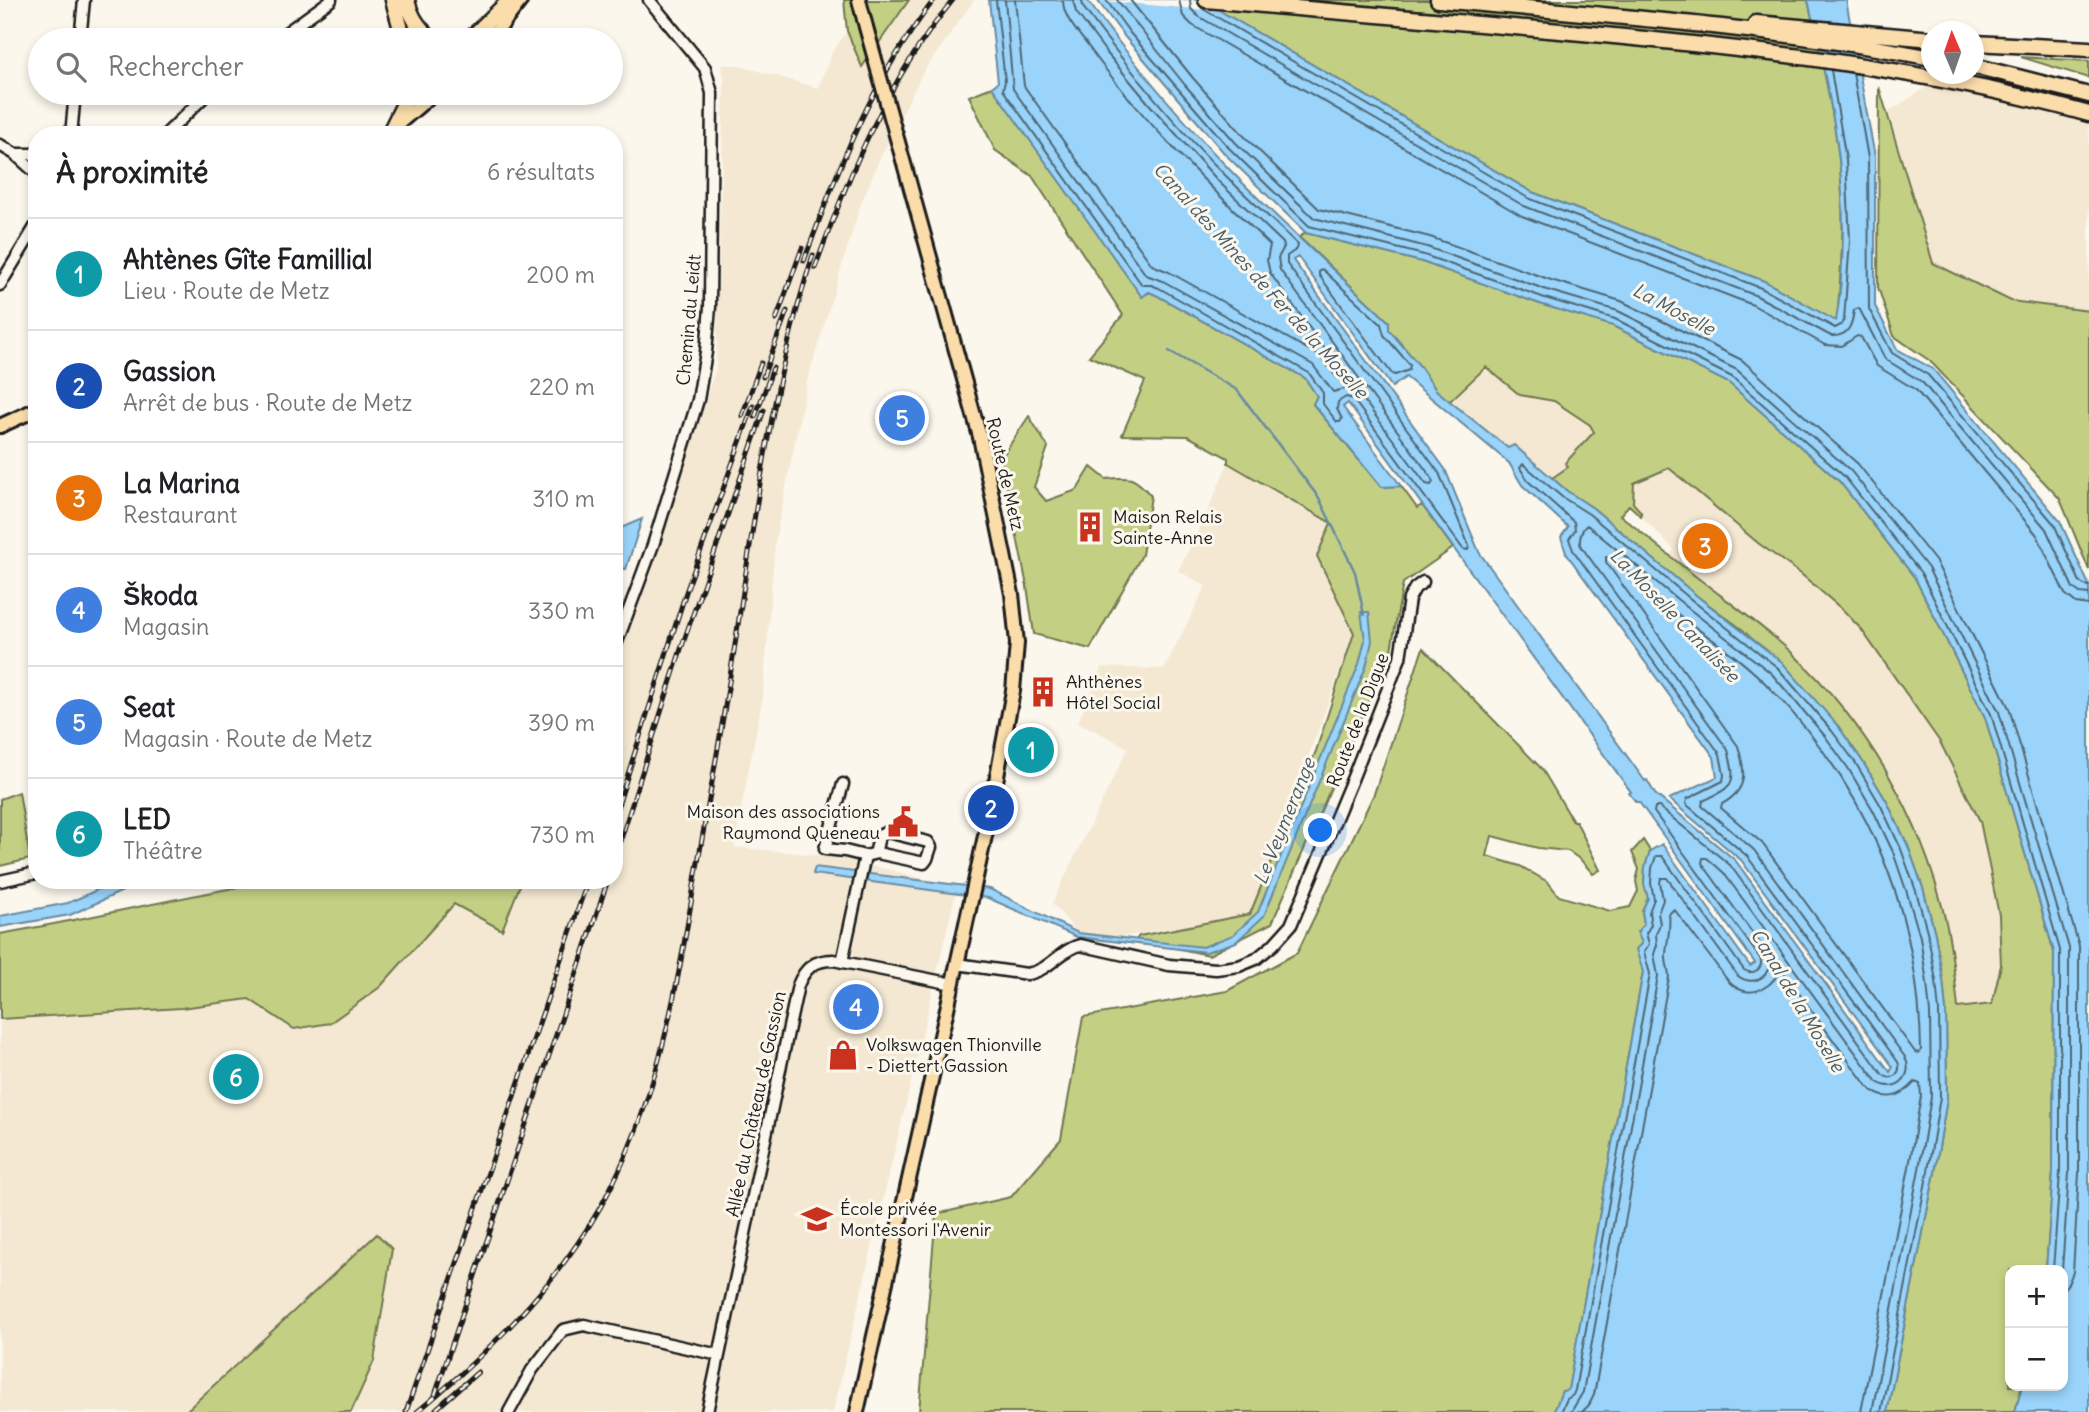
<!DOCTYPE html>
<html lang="fr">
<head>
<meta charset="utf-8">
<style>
  body { margin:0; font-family:Delius,sans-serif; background:#f2f2f2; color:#202124 }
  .controls { position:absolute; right:21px; bottom:21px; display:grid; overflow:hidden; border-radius:14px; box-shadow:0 4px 10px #0003 }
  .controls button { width:63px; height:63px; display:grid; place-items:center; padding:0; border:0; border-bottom:2px solid #e0e0e0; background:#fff; color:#202124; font:35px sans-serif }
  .compass { position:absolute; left:1921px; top:21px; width:63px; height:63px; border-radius:50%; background:#fff; box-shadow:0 4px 10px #0003; rotate:358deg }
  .you { position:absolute; left:1321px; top:831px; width:24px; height:24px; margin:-18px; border:5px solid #fff; border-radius:50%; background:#1a73e8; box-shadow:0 0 0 10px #1a73e833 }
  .badge { display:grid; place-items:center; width:46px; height:46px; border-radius:50%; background:#c8321e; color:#fff; font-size:23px; font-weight:700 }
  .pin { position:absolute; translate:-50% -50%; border:4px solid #fff; box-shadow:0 2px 7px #0006 }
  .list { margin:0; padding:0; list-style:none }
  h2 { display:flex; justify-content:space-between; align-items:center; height:91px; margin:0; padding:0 28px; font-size:30px }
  h2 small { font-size:23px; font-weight:400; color:#757577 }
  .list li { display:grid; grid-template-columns:46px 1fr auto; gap:21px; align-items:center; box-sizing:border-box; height:112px; padding:0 28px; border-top:2px solid #e0e0e0 }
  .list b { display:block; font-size:26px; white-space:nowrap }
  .list p { margin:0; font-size:23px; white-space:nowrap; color:#757577 }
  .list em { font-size:23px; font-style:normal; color:#757577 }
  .icon { flex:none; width:38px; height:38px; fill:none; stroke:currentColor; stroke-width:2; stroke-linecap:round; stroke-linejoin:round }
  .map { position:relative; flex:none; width:2089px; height:1412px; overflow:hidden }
  .search { position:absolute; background:#fff; box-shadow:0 4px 10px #0003; left:28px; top:28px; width:595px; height:77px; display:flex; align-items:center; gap:18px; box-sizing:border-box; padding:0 24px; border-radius:38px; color:#757577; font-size:26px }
  .panel { position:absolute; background:#fff; box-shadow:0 4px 10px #0003; left:28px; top:126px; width:595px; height:763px; border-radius:28px }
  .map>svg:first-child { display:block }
  .built { fill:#f4e8d2 }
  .green { fill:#c3d084; stroke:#707650; stroke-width:2; fill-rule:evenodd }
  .water { fill:#9ad4fa; stroke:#688aa1; stroke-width:2; fill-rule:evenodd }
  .pier { fill:#fbf7ec }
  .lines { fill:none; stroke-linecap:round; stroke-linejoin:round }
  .shore { stroke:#4e6675; stroke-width:2 }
  .stream { stroke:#688aa1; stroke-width:2.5 }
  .minor-casing { stroke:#1c1c1c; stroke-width:15 }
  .major-casing { stroke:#1c1c1c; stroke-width:18 }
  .highway-casing { stroke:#1c1c1c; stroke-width:19 }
  .minor { stroke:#fbf7ec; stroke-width:10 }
  .major { stroke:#fbddab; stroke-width:12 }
  .highway { stroke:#fbddab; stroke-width:14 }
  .rail-casing { stroke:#1c1c1c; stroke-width:5 }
  .rail { stroke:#fbf7ec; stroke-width:2.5; stroke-dasharray:8; stroke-linecap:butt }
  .major-bridge-casing { stroke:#1c1c1c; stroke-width:18; stroke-linecap:butt }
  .major-bridge { stroke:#fbddab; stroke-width:12 }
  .labels { text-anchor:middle; stroke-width:6; stroke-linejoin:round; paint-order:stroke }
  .street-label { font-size:18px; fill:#1c1c1c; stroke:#fbf7ec }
  .poi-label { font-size:18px; fill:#1c1c1c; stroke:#fbf7ec; text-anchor:start }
  .water-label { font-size:19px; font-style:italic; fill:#485c6a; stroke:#fbf7ec }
</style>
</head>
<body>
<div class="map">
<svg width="2089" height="1412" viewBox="0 0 2089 1412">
  <rect width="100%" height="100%" fill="#fbf7ec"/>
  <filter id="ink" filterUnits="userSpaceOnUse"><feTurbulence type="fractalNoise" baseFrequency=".0143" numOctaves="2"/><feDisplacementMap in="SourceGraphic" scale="14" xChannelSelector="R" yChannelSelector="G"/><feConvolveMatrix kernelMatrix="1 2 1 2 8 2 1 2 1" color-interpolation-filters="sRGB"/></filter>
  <g filter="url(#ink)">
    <path class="built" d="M909 0H974L922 74 879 160 859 209 807 382 775 542 763 696 734 847 838 857 957 887 833 1412H351L374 1361 392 1249 376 1234 185 1412H0V1019L181 1008 249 999 294 1028 380 987 454 904 502 930 522 880H614V663L631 626 716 368 724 80 722 65H738L818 88 832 53 847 31 862 66Z
      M1933 83 2089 124V311L2011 301 1933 263 1888 112Z
      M1486 367 1520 395 1554 401 1590 425 1594 432 1565 463 1568 467 1552 478 1514 445 1508 449 1450 402Z
      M1228 463 1332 523 1317 556 1354 633 1250 914 1086 943 1052 903 1128 748 1078 722 1102 667 1164 669 1206 586 1178 571 1208 510Z
      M1669 468 1758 543 1801 574 1844 611 1861 629 1940 742 1980 821 1999 915 2001 965 1992 1004 1958 1008 1952 954 1946 919 1932 872 1920 837 1901 797 1880 760 1829 692 1722 596 1669 555 1674 550 1641 516 1640 512 1633 503 1634 483Z"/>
    <path class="green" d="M844 0H909L862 67 847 31Z
      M1201 0H1808C1820 53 1833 106 1839 160 1846 214 1841 268 1837 322L1764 281 1532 192Z
      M2021 57 2089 61V78Z
      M992 87 1142 296 1150 292 1156 295 1305 378 1317 396 1313 404 1381 487 1401 486 1417 508 1422 505 1453 548 1403 583 1391 650 1272 923 1209 955 1136 940 1139 936 1250 914 1316 751 1354 633 1317 556 1331 523 1228 463V458L1188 436 1122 435 1145 381 1089 356 1123 315 1032 176 995 150 969 96Z
      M1879 87 1933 263 2011 301 2089 311V570L2060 499 1930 361 1894 336 1878 287Z
      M1306 233 1422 262 1543 305 1611 325 1729 383 1840 482 1915 578 1985 717 2054 952 2053 1172 2046 1270H2010V1386H2022L2015 1412H1887L1935 1172 1947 1098 1946 1011 1943 980 1935 934 1923 888 1908 846 1887 802 1861 759 1838 726 1743 630 1697 596 1593 508 1567 491 1552 478 1568 467 1565 463 1594 432 1590 425 1554 401 1520 395 1486 367 1449 402 1436 390 1419 365 1389 330V322L1299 237ZM1669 468 1758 543 1801 574 1844 611 1861 629 1940 742 1980 821 1999 915 2001 965 1992 1004 1958 1008C1955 978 1952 947 1945 918 1921 816 1867 723 1790 651 1760 624 1726 600 1694 575 1669 556 1645 535 1620 515L1629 505 1641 516V512L1633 503 1634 483Z
      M1029 416 1048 447 1034 487 1046 501 1077 490 1091 467 1106 479C1131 476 1135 477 1151 496L1142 555 1090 649 1034 634 1027 586 1001 458Z
      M1423 648 1542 769 1573 821H1576L1600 870 1593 874 1581 860 1568 851 1538 848 1492 836 1487 856 1520 866 1548 882 1559 896 1610 911 1630 907 1638 891 1636 881 1639 869 1632 852 1643 840 1650 851 1645 867 1644 884 1648 898 1642 911 1644 924 1643 972 1568 1391H1562L1554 1412H919L936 1214 1011 1197 1061 1139 1083 1017 1227 991 1297 953 1374 794Z
      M19 792 30 859 0 866V799Z
      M279 880H522L502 930 454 904 380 987 330 1023 294 1029 249 999 181 1008 0 1019V934C94 918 186 895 279 880Z
      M377 1234 392 1249 374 1361 351 1412H185Z"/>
    <path class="water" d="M989 0H1087C1131 60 1179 117 1231 171 1281 223 1336 272 1389 322V330L1419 365 1436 390 1508 448 1514 445 1567 491 1593 508 1697 596 1782 662 1838 726 1861 759 1887 802 1908 846 1923 888 1935 934 1943 980 1946 1011 1947 1098 1935 1172 1887 1412H1554L1562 1391 1568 1390 1643 972 1636 949 1642 943 1637 932 1644 924 1642 911 1648 898 1644 884 1645 867 1650 851 1662 844 1750 966 1755 963 1639 802H1636L1629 793 1631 792 1348 403 1343 407 1401 486 1381 487 1313 404 1317 396 1305 378 1156 295 1149 292 1142 297 992 87 998 82ZM1298 257 1392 387 1406 377 1509 463 1522 485 1568 527 1561 537 1566 553 1714 757 1717 777 1669 799 1741 860 1893 1067 1890 1072 1735 860 1655 794 1647 780 1645 781 1479 552 1445 469 1293 260Z
      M1097 0H1201L1532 192 1764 281 1836 321C1844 273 1845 209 1839 159 1833 106 1820 53 1808 0H1846L1875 157V306L1897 349 1933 369 2060 521 2089 585V1412H2015L2022 1386H2063V1270H2046L2053 1172 2054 952 1985 717 1915 578 1840 482 1729 383 1613 326 1543 305 1422 262 1306 233 1225 154 1125 37Z
      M642 519 626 569 614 567V531Z
      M1361 612H1369L1372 641 1366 667 1264 916 1236 942 1206 952 1077 937 988 898 813 874 815 867 990 889 1078 933 1203 947 1233 935 1258 912 1359 664 1365 640Z
      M119 880H147L70 915 0 927V916L68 903Z"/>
    <path class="pier" d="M1093 0H1208L1229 12Z"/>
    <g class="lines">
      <path class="shore" d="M996 0 1005 81 1003 90 1142 285H1151L1159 288 1309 373 1323 393V404L1337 422H1340L1342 419 1337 409 1338 402 1346 397 1353 399 1463 549 1468 550 1469 546 1439 473 1287 264V256L1297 249 1298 245C1275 222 1251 201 1228 178 1175 126 1127 67 1083 7L1082 0
        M1005 0 1013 89 1146 275 1163 281 1313 365 1333 392 1348 388 1357 391 1426 484 1431 485 1433 482 1431 477 1280 270 1278 258 1284 247 1283 243 1220 183 1150 105 1106 52 1076 12 1073 0
        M1015 0 1024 86 1152 265 1169 272 1318 355 1324 361 1337 378H1342V373L1270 273 1267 260 1270 245C1205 182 1141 119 1088 46 1078 32 1063 18 1063 0
        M1106 0 1130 33 1230 149 1309 226 1424 255 1545 298 1615 319 1732 377 1845 477 1921 573 1991 714 2060 950V1173L2053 1270
        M1117 0 1185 85 1236 143 1314 218 1427 247 1547 290 1618 311 1737 370 1851 471 1928 568 1999 712 2069 948V1173L2062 1270
        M1130 0 1193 78 1244 136 1319 209 1430 237 1551 280 1621 301 1742 360 1858 464 1936 562 2009 708 2079 946V1173L2073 1272 2069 1282 2063 1290
        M1179 0 1183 16 1192 25 1522 216 1753 305 1825 345 1842 346 1857 336 1861 337 1877 366 1916 390 2037 535 2065 594 2076 603 2089 605
        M1190 0 1191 9 1198 16 1524 206 1757 296 1831 336C1849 337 1852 325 1854 310L1859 308 1885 359 1922 382 2046 529 2073 588 2080 593 2089 594
        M1200 6 1203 9 1528 198 1761 288 1835 328 1841 325 1844 320 1850 241 1846 160 1831 70
        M1853 73 1868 158 1869 309 1892 353 1928 375 2054 524 2080 582 2084 585 2089 586
        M1322 269 1381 324 1384 335 1410 365 1409 370 1395 375 1392 374 1319 275V271Z
        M1606 557 1611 558C1635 578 1659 600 1684 619 1711 639 1740 658 1764 682 1865 783 1919 907 1921 1050L1919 1053 1915 1052 1762 843 1721 808 1722 804C1748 790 1746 772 1738 746L1606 562Z
        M1561 1412 1567 1399 1573 1395 1575 1390 1650 974 1644 952 1649 944 1646 933 1651 925 1649 912 1654 899 1651 883 1652 868 1656 856H1662L1744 970C1754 976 1764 968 1760 958L1654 812 1655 807H1659L1730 865 1883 1075C1893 1082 1902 1072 1898 1062L1747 856 1686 804 1687 799 1723 781 1724 775 1720 754 1573 550 1569 539 1575 530 1574 522 1528 481 1520 468 1523 464 1562 497 1589 514 1693 601 1777 667 1832 731 1855 762 1881 806 1901 849 1916 891 1928 935 1936 981 1939 1012 1940 1097 1928 1171 1881 1412
        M1571 1412 1583 1392 1658 976 1654 954 1657 945 1656 934 1660 924 1658 913 1663 900 1660 883 1661 878H1667L1738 976C1754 988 1773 976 1769 956L1702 863 1703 858H1707L1723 872 1877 1082C1895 1094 1915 1077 1905 1057L1754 850 1702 806 1703 801C1734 786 1737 785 1728 750L1581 546C1578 540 1582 528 1587 525L1688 608 1771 673 1825 736 1848 768 1873 810 1893 852 1907 893 1920 937 1927 983 1930 1013 1931 1097 1919 1169 1872 1412
        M1582 1412 1589 1405 1594 1395 1669 977C1669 969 1665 962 1666 954 1667 941 1671 928 1669 914L1674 909 1729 982C1746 999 1768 992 1779 972L1784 973 1867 1086C1883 1103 1901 1098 1915 1082L1920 1084 1921 1096 1909 1167 1861 1412"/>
      <path class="stream" d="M1169 351 1237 390 1319 498 1355 572 1364 615"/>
      <g class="minor-casing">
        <path id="minor" d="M80 40 84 0
          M276 40 331 0
          M71 135 75 93
          M165 135 208 93
          M0 145 15 154H37
          M16 155 35 172 37 176
          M0 285 37 224
          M614 650 653 545 698 400 706 352 710 307 712 93 705 68 649 0
          M865 856 877 853 924 863 927 859 931 847 928 842 887 832 879 836 876 850 877 853
          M0 881 37 873
          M842 962 865 856 845 851 825 849 843 784
          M957 964 1027 974C1049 971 1060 950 1080 945L1169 965 1216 969 1239 966 1256 959 1273 945 1291 925 1353 777 1400 658 1409 599 1415 588 1423 582
          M509 1412 532 1370 563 1330 584 1325 719 1355
          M707 1412 798 985C805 968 814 960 833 960L953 984"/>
      </g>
      <g class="major-casing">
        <path id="major" d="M859 0 866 27
          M490 40 521 0
          M385 135 434 93
          M0 426 37 409
          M857 1412 962 942 991 808 1013 691 1017 643 1012 594 980 437"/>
      </g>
      <g class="highway-casing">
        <path id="highway" d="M393 0 404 40
          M407 0C411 18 419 27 431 40
          M1206 0C1324 11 1442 21 1560 31 1738 47 1916 66 2089 114
          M1438 0C1603 15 1769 27 1932 58
          M1756 23 1932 39
          M463 40 470 39 510 0
          M1974 43 2089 49
          M1974 66 2089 95
          M392 128 406 100 407 93"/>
      </g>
      <use href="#minor" class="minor"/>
      <use href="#major" class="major"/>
      <use href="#highway" class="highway"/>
      <g class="rail-casing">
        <path id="rail" d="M804 261C840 164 870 83 934 0
          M815 268C850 171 887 81 953 0
          M776 320 802 248
          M763 377 787 311
          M742 416 761 363
          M755 417 773 368
          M614 818 686 592 753 406
          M614 861 681 649 764 410
          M435 1395 608 880
          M436 1409 478 1372
          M406 1412 588 880
          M417 1412C488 1353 555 1287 601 1206 660 1100 677 986 697 868 711 787 726 706 738 625 757 498 774 377 813 255"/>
      </g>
      <use href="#rail" class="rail"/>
      <g class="major-bridge-casing">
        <path id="major-bridge" d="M866 27 980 437"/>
      </g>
      <use href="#major-bridge" class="major-bridge"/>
    </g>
  </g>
  <defs>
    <g id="building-bare" transform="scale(2.415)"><path d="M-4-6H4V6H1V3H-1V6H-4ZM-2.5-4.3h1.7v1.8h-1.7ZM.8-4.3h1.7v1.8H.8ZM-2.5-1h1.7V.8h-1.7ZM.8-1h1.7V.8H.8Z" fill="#c8321e" stroke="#fbf7ec" stroke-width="2.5" paint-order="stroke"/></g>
    <g id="civic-bare" transform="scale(2.415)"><path d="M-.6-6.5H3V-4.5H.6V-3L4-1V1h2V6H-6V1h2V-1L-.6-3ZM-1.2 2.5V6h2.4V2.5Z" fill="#c8321e" stroke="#fbf7ec" stroke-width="2.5" paint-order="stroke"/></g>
    <g id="shop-bare" transform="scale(2.415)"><path d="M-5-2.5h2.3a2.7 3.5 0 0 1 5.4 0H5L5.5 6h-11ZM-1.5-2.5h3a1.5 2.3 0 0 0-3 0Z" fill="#c8321e" stroke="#fbf7ec" stroke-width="2.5" paint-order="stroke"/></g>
    <g id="school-bare" transform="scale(2.415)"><path d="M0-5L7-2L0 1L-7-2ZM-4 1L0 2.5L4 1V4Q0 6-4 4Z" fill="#c8321e" stroke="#fbf7ec" stroke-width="2.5" paint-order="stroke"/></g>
  </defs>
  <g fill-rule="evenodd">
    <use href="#building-bare" x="1090" y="527"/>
    <use href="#building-bare" x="1043" y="692"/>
    <use href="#civic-bare" x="903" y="822"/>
    <use href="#shop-bare" x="843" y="1055"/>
    <use href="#school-bare" x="817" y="1219"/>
  </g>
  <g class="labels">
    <g class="street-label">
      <text transform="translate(689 320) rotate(-85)" y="6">Chemin du Leidt</text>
      <text transform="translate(1005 474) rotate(77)" y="6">Route de Metz</text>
      <text transform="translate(1358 720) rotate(-69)" y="6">Route de la Digue</text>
      <text transform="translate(756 1104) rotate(-78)" y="6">Allée du Château de Gassion</text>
    </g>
    <g class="poi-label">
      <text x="1113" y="523">Maison Relais<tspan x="1113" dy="21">Sainte-Anne</tspan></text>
      <text x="1066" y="688">Ahthènes<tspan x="1066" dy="21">Hôtel Social</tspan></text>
      <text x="880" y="818" text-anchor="end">Maison des associations<tspan x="880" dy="21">Raymond Queneau</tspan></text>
      <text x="866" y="1051">Volkswagen Thionville<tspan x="866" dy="21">- Diettert Gassion</tspan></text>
      <text x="840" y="1215">École privée<tspan x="840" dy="21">Montessori l'Avenir</tspan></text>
    </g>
    <g class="water-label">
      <text transform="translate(1261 280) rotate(48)" y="7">Canal des Mines de Fer de la Moselle</text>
      <text transform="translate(1674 309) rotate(28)" y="7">La Moselle</text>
      <text transform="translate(1675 615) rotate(46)" y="7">La Moselle Canalisée</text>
      <text transform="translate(1284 821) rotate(-68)" y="7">Le Veymerange</text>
      <text transform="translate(1798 1000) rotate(59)" y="7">Canal de la Moselle</text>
    </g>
  </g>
</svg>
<div class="controls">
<button>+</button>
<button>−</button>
</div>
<svg class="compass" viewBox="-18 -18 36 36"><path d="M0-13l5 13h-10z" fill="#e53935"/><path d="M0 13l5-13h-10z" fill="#757577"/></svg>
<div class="you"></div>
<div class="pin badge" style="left:1031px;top:750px;background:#0f9aa8">1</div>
<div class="pin badge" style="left:991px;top:808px;background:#1a4fb4">2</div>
<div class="pin badge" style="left:1705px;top:546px;background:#e8710a">3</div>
<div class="pin badge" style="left:856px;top:1007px;background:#3f7fe0">4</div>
<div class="pin badge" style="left:902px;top:418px;background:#3f7fe0">5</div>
<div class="pin badge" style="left:236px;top:1077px;background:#0f9aa8">6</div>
<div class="search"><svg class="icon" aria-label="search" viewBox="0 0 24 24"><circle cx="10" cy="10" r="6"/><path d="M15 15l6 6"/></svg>Rechercher</div>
<section class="panel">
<h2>À proximité<small>6 résultats</small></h2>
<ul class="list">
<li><span class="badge" style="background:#0f9aa8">1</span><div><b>Ahtènes Gîte Famillial</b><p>Lieu · Route de Metz</p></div><em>200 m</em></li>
<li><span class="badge" style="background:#1a4fb4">2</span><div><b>Gassion</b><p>Arrêt de bus · Route de Metz</p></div><em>220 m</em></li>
<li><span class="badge" style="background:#e8710a">3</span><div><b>La Marina</b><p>Restaurant</p></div><em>310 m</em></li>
<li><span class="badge" style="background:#3f7fe0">4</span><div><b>Škoda</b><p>Magasin</p></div><em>330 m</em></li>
<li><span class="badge" style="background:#3f7fe0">5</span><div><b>Seat</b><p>Magasin · Route de Metz</p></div><em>390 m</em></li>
<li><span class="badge" style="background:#0f9aa8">6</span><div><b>LED</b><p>Théâtre</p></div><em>730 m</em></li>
</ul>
</section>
</div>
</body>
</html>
